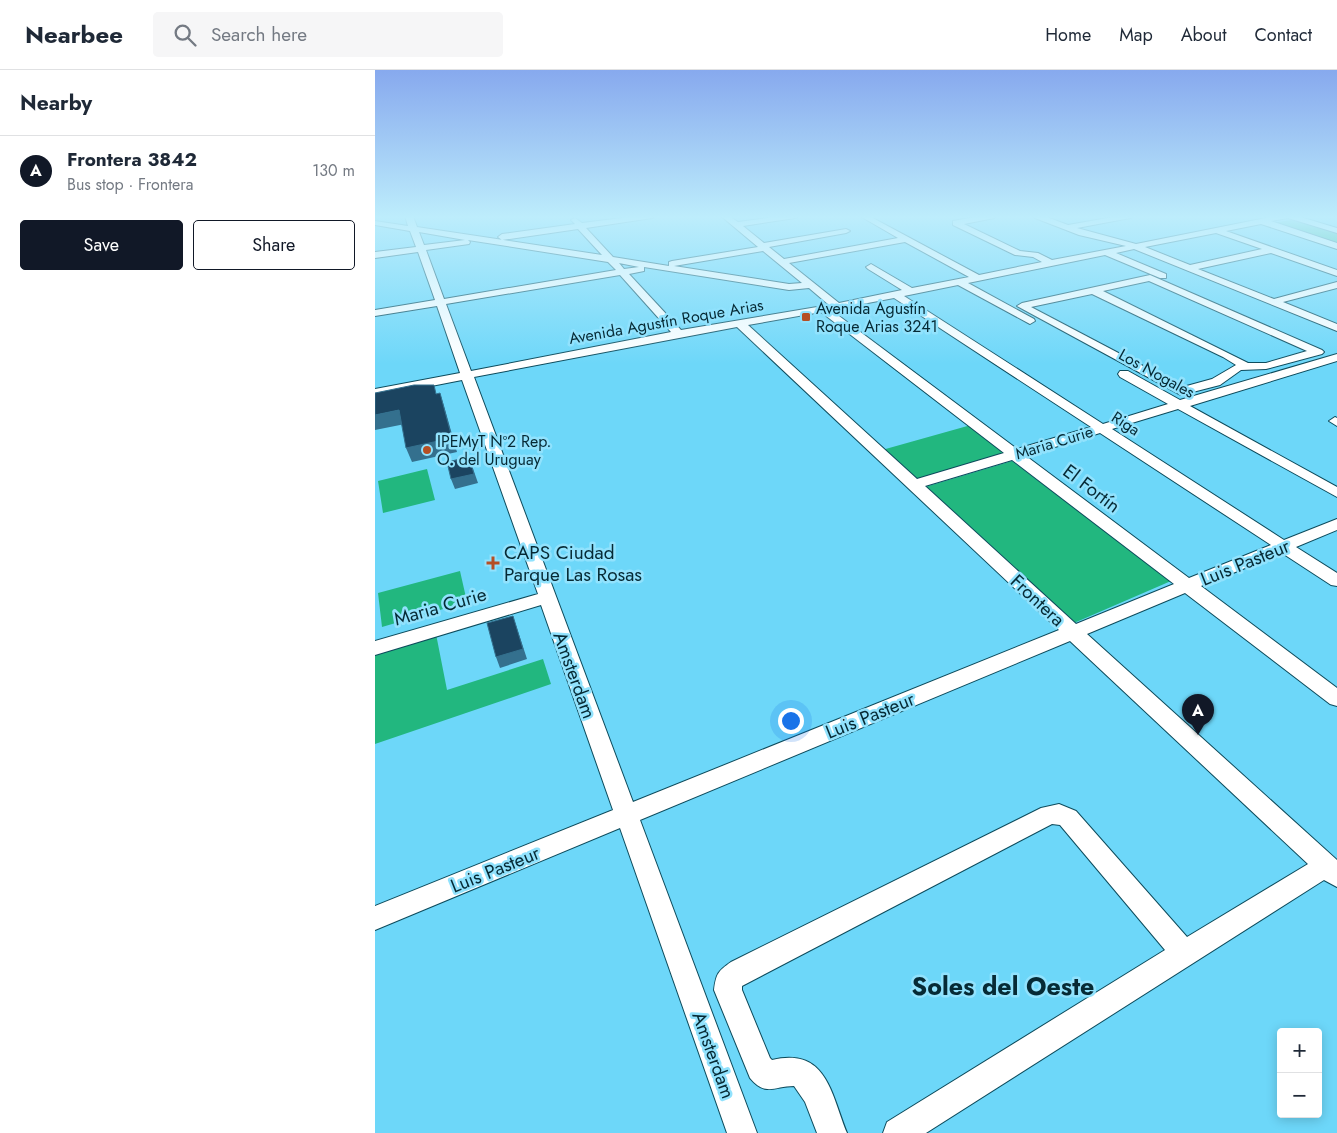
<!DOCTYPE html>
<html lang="en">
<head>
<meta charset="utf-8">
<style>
  body { margin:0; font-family:Jost,sans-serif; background:#f6f6f7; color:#1f2937 }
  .controls { position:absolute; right:15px; bottom:15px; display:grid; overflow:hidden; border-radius:5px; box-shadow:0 2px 12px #0003 }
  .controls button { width:45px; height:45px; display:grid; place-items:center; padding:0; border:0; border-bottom:1px solid #e0e1e3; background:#fff; color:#1f2937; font:25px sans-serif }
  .you { position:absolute; left:415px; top:650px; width:18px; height:18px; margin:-12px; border:4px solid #fff; border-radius:50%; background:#1a73e8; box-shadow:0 0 0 8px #1a73e833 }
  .badge { display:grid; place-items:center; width:32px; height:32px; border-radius:50%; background:#111827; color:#fff; font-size:16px; font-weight:700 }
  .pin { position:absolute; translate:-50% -41px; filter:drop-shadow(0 1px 2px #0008) }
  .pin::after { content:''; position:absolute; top:26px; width:18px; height:15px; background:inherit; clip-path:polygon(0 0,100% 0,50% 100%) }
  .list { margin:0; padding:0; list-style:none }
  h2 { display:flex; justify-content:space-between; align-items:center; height:65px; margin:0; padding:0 20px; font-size:21px }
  h2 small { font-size:16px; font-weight:400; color:#747a83 }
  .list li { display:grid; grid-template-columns:32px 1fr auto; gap:15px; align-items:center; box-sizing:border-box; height:70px; padding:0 20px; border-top:1px solid #e0e1e3 }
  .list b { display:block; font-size:19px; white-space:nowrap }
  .list p { margin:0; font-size:16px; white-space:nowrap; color:#747a83 }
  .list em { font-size:16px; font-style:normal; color:#747a83 }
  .actions { display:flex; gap:10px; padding:15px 20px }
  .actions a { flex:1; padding:11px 0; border:1px solid #111827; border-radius:5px; text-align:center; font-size:18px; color:#111827 }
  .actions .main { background:#111827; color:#fff }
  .icon { flex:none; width:28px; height:28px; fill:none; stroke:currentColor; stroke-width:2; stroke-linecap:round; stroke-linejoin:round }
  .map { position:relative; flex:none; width:962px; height:1063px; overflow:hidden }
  header { display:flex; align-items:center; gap:30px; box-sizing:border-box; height:70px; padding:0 25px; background:#fff; border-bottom:1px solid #e0e1e3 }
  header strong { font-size:24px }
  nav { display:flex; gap:28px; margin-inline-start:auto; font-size:18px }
  .search { width:350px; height:45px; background:#f6f6f7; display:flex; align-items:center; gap:12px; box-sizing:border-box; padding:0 18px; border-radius:5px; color:#747a83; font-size:19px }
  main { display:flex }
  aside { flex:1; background:#fff }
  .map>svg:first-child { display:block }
  .green { fill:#22b77f }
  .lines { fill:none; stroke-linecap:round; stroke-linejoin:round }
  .minor-casing { stroke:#0d4b5c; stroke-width:2 }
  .minor { fill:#fff; fill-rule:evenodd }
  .shaded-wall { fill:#34708e }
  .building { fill:#1b4460; stroke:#34708e }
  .poi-dot { fill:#b54f24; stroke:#91e2fd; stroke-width:2 }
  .labels { text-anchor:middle; stroke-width:5; stroke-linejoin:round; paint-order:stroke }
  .far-poi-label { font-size:16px; fill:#062a35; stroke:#91e2fd; text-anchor:start }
  .far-street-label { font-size:16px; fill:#062a35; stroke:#91e2fd }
  .street-label { font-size:19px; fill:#062a35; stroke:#91e2fd }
  .poi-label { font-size:19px; fill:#062a35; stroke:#91e2fd; text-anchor:start }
  .near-quarter-label { font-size:25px; font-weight:bold; fill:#062a35; stroke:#91e2fd }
</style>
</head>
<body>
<header>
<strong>Nearbee</strong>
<div class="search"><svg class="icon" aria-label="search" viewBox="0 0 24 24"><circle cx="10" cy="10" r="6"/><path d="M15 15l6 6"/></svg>Search here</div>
<nav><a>Home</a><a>Map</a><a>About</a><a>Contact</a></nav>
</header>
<main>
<aside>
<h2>Nearby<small></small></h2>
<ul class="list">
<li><span class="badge">A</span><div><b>Frontera 3842</b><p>Bus stop · Frontera</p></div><em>130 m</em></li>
</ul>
<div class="actions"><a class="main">Save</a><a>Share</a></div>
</aside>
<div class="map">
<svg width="962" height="1063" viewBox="0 0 962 1063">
  <rect width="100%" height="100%" fill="#6dd7f9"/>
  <path class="green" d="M921 149 962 162V174L898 153Z
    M596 355 631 383 539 410 507 380Z
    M637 391 796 511 699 553 550 417Z
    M52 399 60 430 8 443 3 411Z
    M85 501 92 532 7 557 3 523Z
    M61 564 72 620 168 589 176 614 0 674V582Z"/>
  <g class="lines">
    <g class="minor-casing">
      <path id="minor" d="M30 146H38L42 157 227 185 203 159 127 170 123 167 127 164 200 154 196 150 200 148 207 153 263 146H281L277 148 211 158 238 187 294 196V192L297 191 383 177 346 146H354L363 152 407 146H424L420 148 368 156 389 173 471 159 475 161 471 163 394 177 409 189 523 168 485 146H494L604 205 667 192 658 187 640 185 578 155V151L606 146H620L619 148 589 154 645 181 663 183 677 190 751 176 704 165 660 148 659 146H669L693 155 744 146H759L755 148 702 158 761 174 901 146H922L962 158V163L913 148 896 151 962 173V179L886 154 851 161 962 200V206L896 183 823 199 899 229 962 212V218L908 232 962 254V261L759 179 741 183 791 204V208H785L730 185 593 213 659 249 660 251 655 254 583 215 529 226 728 354 793 334 745 307 743 304 745 301H753L805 330 962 284V291L815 336 962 417V427L803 339 737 359 909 470 962 449V460L921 477 962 503V516L956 515 907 483 826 516 962 618V636L955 634 810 523 712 564 962 790V817L949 810 551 1063H508L512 1052 790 880 685 755 677 754 367 916V920L395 988 397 990C452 977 456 1024 472 1063H442L430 1032 419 1016C399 1016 391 1027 375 1008L339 920C341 904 343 901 356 892L666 738 684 734 701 741 812 867 933 794 695 571 265 750 382 1063H352L245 758 0 860V836L238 740 166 535 0 585V571L163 524 87 310 0 327V319L85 303 62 236 0 246V240L60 230 43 182 0 188V182L41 177 35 161 0 155V151L33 156ZM44 162 90 170 49 175ZM841 163 887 179 815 195 770 177ZM93 170 233 192 241 200 69 229 51 180 94 174 95 172ZM530 172 594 207 537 218 496 194 491 197 493 199 527 220 464 233 414 193ZM388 181 427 213 414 214 299 196ZM244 193 264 197 249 199ZM269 197 414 220 434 218 454 235 306 260 254 204 269 201ZM245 205 296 262 96 301 71 234ZM519 228 716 357 642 379 456 240ZM446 242 629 383 542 409 373 255ZM362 257 684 560 258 732 99 307ZM725 363 896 475 814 508 651 386ZM637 390 799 514 701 554 550 416Z
        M775 205 947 280 949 282 947 284 891 299 866 300 845 315 806 325 642 236 647 233ZM774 211 932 281 891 293H873L728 221ZM717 224 848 287 861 295 837 309 808 317 656 237Z
        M960 347 962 348V356L954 351Z"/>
    </g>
    <use href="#minor" class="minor"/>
  </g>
  <path class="shaded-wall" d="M65 323 69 336 82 382 37 392 31 378Z
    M24 340 30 354 0 360V345Z
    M94 387 103 413 80 419 76 409Z
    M138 546 152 589 125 598 121 587Z"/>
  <path class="building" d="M39 315H59L61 324 65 323 77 368 31 378 24 340 0 345V323Z
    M94 387 99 404 76 409 72 392Z
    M138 546 148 579 121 587 112 553Z"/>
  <linearGradient id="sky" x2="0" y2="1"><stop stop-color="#87a9ee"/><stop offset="0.5" stop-color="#bdedfc"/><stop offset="1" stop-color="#bdedfc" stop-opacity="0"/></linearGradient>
  <rect width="962" height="294" fill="url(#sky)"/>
  <g class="poi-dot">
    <rect x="426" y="242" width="10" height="10" rx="2.5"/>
    <circle cx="52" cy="380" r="5"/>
    <path d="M115.5 485.5h5v5h5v5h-5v5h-5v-5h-5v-5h5z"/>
  </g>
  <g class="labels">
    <g class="far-poi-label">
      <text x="441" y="244">Avenida Agustín<tspan x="441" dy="18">Roque Arias 3241</tspan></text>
      <text x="62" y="377">IPEMyT Nº2 Rep.<tspan x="62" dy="18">O. del Uruguay</tspan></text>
    </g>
    <g class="far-street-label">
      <text transform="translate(291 251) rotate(-10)" y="6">Avenida Agustín Roque Arias</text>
      <text transform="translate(782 303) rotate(29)" y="6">Los Nogales</text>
      <text transform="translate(751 353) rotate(33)" y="6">Riga</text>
      <text transform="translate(679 372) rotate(-17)" y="6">Maria Curie</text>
    </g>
    <g class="street-label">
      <text transform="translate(717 418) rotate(37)" y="7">El Fortín</text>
      <text transform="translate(870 492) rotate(-22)" y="7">Luis Pasteur</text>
      <text transform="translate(663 530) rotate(43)" y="7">Frontera</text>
      <text transform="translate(65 536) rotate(-16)" y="7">Maria Curie</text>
      <text transform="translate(200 605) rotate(70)" y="7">Amsterdam</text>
      <text transform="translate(495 645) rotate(-22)" y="7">Luis Pasteur</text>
      <text transform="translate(120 799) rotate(-22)" y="7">Luis Pasteur</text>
      <text transform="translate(339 985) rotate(70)" y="7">Amsterdam</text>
    </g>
    <g class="poi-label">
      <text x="129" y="489">CAPS Ciudad<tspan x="129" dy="22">Parque Las Rosas</tspan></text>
    </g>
    <g class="near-quarter-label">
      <text x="628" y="925">Soles del Oeste</text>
    </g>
  </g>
</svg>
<div class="controls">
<button>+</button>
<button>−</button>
</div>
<div class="you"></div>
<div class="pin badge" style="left:823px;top:665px">A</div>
</div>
</main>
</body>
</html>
